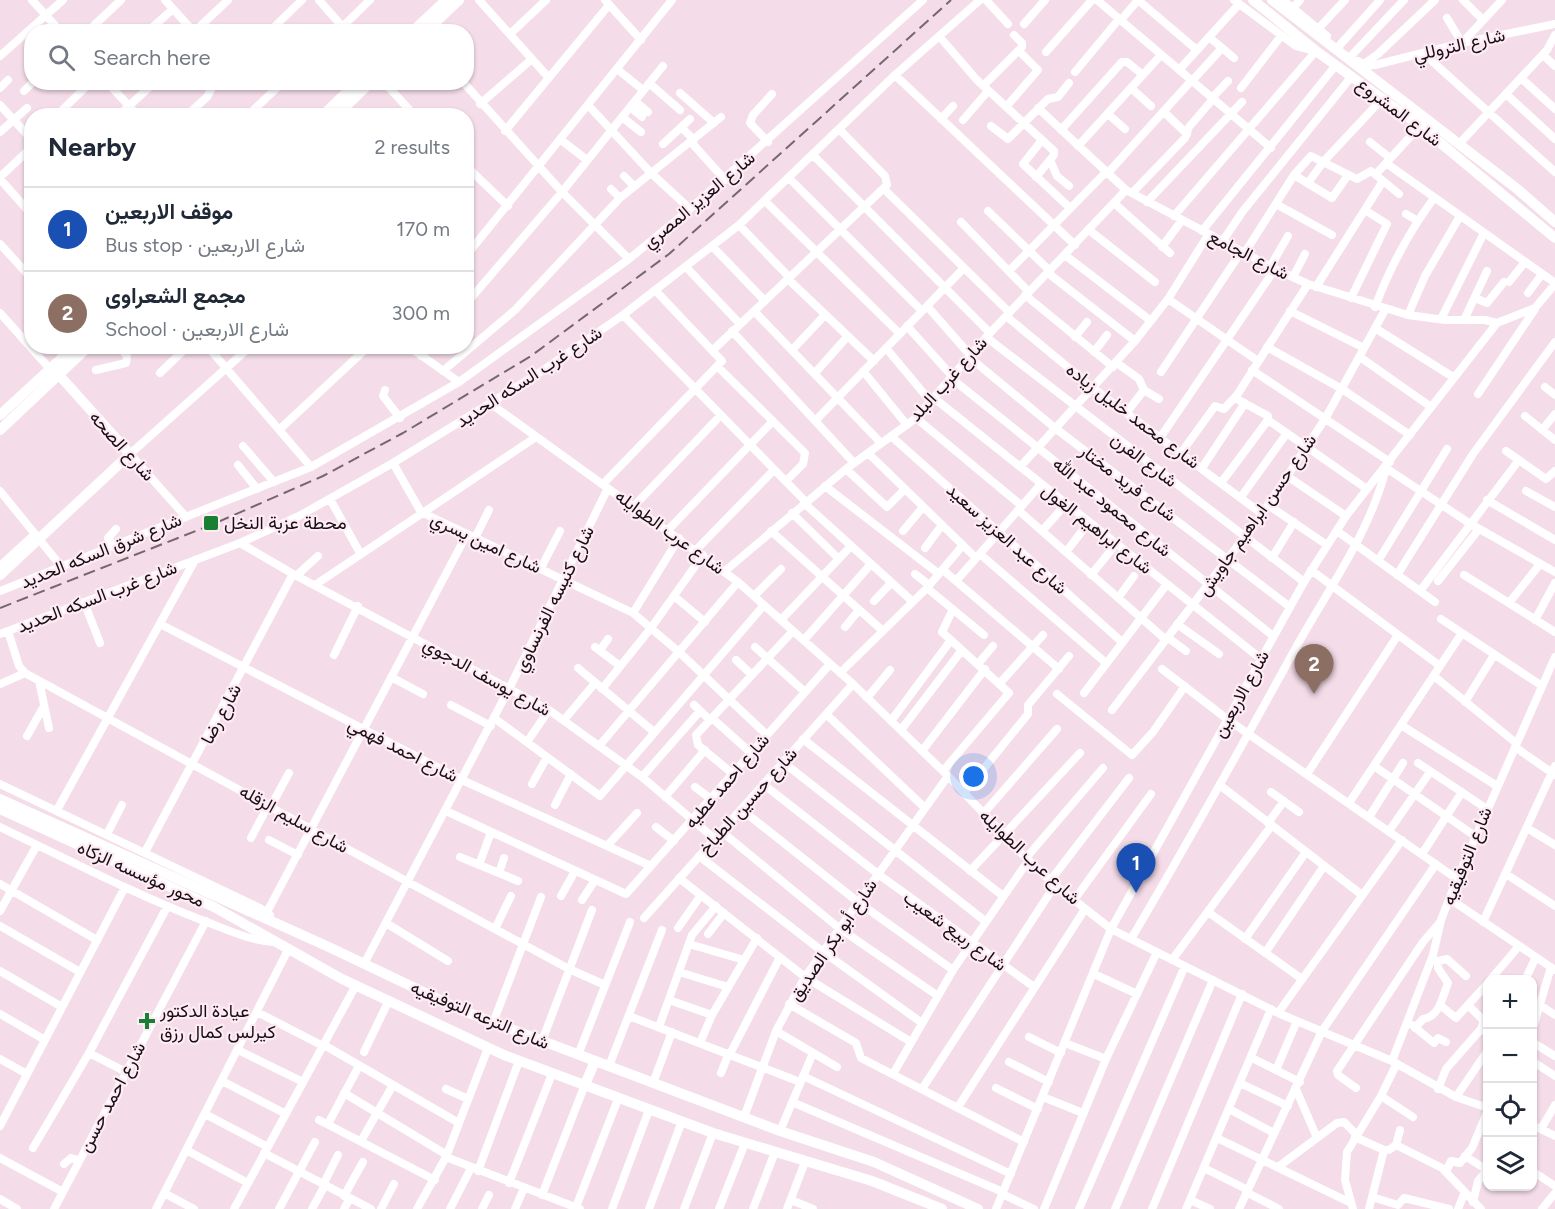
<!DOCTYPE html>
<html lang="en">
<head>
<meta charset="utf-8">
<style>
  body { margin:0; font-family:Figtree,Vazirmatn,sans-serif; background:#f6f6f7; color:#1f2937 }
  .controls { position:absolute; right:18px; bottom:18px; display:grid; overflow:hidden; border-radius:12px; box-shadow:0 2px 4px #0004 }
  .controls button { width:54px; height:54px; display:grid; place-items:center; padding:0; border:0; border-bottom:2px solid #e0e1e3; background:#fff; color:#1f2937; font:30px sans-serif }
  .you { position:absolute; left:974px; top:777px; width:21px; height:21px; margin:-15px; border:4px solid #fff; border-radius:50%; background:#1a73e8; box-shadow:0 0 0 9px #1a73e833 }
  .badge { display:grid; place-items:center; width:39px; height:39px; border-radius:50%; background:#111827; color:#fff; font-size:20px; font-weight:700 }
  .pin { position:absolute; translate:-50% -50px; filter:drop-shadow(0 2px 3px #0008) }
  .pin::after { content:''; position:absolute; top:32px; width:21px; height:18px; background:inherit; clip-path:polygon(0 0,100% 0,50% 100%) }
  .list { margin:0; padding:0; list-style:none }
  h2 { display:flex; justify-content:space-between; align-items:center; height:78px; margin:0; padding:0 24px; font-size:26px }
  h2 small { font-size:20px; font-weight:400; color:#747a83 }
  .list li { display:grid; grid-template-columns:39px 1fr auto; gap:18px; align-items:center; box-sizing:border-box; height:84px; padding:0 24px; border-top:2px solid #e0e1e3 }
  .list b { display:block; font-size:22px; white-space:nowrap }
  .list p { margin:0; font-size:20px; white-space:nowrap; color:#747a83 }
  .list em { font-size:20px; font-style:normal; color:#747a83 }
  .icon { flex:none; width:33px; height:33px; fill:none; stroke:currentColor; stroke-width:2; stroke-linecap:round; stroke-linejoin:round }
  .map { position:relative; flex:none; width:1555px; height:1209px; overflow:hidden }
  .search { position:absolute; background:#fff; box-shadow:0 2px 4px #0004; left:24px; top:24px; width:450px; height:66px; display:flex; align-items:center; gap:15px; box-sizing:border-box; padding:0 21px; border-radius:24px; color:#747a83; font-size:22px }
  .panel { position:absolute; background:#fff; box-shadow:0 2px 4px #0004; left:24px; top:108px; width:450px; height:246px; border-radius:24px }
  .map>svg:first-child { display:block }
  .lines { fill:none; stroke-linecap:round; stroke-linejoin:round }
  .minor { stroke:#fff; stroke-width:8 }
  .major { stroke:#fff; stroke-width:10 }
  .rail { stroke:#76676e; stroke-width:2; stroke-dasharray:12 6; stroke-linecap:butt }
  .poi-dot { fill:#178035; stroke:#feebf4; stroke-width:2 }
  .labels { text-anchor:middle; stroke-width:4.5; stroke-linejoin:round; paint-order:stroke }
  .street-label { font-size:18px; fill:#170f13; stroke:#feebf4 }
  .poi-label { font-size:18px; fill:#170f13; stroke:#feebf4; text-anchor:start }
</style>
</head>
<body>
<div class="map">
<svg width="1555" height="1209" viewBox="0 0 1555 1209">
  <rect width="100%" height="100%" fill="#f4dce8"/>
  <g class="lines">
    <path class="minor" d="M32 0 61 32
      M165 0 194 32
      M319 0 347 32
      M479 0 549 78
      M605 0 641 40
      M986 0 1008 24
      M1097 0 1271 148
      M1138 0 1197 50
      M1234 0 1296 46 1316 51
      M1283 0 1327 36
      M1463 0 1483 20
      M1293 8 1300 0
      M1447 18 1462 43 1502 0
      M1121 20 1138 0
      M1024 24 1045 0
      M1318 29 1345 0
      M87 32 121 0
      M147 32 173 9
      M194 32 228 0
      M269 32 302 0
      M337 32 370 0
      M510 34 546 0
      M939 36 976 79 1054 151V155L1036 177
      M1209 37 1234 58
      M1339 46 1380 0
      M1046 52 1092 0
      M1423 53 1555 172
      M1543 55 1555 66
      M0 56 63 0
      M1351 56 1404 0
      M1358 61 1366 66 1375 65 1462 43 1555 24
      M1361 66 1378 54 1435 0
      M617 69 643 90
      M1179 70 1239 4
      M1075 72 1119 19
      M895 75 1075 245
      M1521 78 1555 109
      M1192 81 1222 48
      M107 82 138 116
      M384 82 415 116
      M463 82 562 192 629 259
      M649 83 680 110
      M983 86 1022 47V43L1014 35
      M0 88 8 80
      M1131 88 1151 106
      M1241 88 1281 36
      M24 91 33 82
      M680 93 714 123
      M1506 94 1555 139
      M1212 98 1228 81
      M635 101 648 112
      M480 104 532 59
      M0 105 32 140
      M588 105 651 173 690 209
      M630 107 642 117
      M1006 107 1038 70 1019 51
      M1038 108 1126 190 1275 269 1308 284 1408 315 1445 320H1485L1497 323
      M1164 112 1187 134
      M1108 114 1125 129
      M56 116 91 82
      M118 116 155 82
      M186 116 207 97 215 82
      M247 116 283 82
      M622 117 641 132
      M941 119 953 106
      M963 120 988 91
      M991 126 1008 139 1048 99 1058 97 1069 83
      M681 127 694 140
      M1061 130 1122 62H1127L1143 75
      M505 131 609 5
      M0 132 27 108
      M561 140 587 160
      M1042 140 1023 164 1070 208
      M691 142 725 180
      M768 142 750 123 753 115 772 94
      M1370 142 1390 158
      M663 144 690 119
      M1459 144 1547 50 1555 35
      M1078 146 1161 55
      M813 155 990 333
      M1050 160 1057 176 1069 186
      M1386 163 1555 283
      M466 166 508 206
      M1107 174 1191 81
      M1376 174 1420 126
      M1294 175 1332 198 1348 175
      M624 176 634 186
      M0 177 32 147
      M789 178 922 311
      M0 179 32 215
      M1308 183 1324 161 1383 98
      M611 189 620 198
      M884 189 1009 312
      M1132 193 1185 138 1189 127 1213 99
      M765 201 900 334
      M1147 202 1242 102
      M1114 203 1170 253
      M1276 204 1332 235
      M988 211 1050 271
      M1406 214 1418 221
      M1174 216 1316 51
      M961 222 1029 292
      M739 225 790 278
      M1089 230 1155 282
      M1202 231 1336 65
      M1222 242 1243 211 1352 76
      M0 244 32 279
      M712 246 765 301
      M1162 247 1182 220
      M1244 254 1294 175 1311 156 1357 179 1371 171 1399 194
      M1065 255 1151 321
      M466 256 672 0
      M686 267 740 324
      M1270 267 1288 236
      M1009 271 1105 173
      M1048 273 1135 341
      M1293 277 1305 254
      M788 279 874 361
      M1509 282 1525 262
      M1316 287 1383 181
      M1528 293 1542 274
      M1025 295 1113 367
      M1351 298 1387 224 1365 210
      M1475 298 1487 303 1504 282
      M1168 299 1258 361
      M466 304 562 192 663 66
      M927 306 970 355
      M1375 307C1390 267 1409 232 1434 198
      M754 311 881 443
      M1290 311 1364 348
      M0 313 50 369
      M623 315 806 502
      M1408 315 1425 276 1460 216
      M1006 316 1093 388 1262 514
      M1441 319 1484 233
      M1464 320 1487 271
      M907 326 952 376
      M1375 328 1453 377
      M732 331 854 463
      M986 337 1304 582
      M1075 337 1087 322
      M207 346 311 467
      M408 346 459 382
      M1267 347 1342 389 1410 435
      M886 348 931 402
      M713 350 887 185 885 176 840 130
      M792 350 825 315
      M1094 352 1107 335
      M421 356 429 346
      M969 357 1055 428 1290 607
      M1360 357 1431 407
      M1117 363 1139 379 1144 390 1159 399
      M718 367 805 453 803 464 786 481
      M96 370 126 363 127 356 119 346
      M1252 370 1390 462
      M443 371 515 310 620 198 721 117
      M863 371 907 425
      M1161 372 1241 252
      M160 373 188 346
      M815 373 847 337
      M951 378 1273 636
      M1545 387 1555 395
      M385 390 383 396 400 418
      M1478 394 1535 309
      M934 398 1261 659
      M1235 398 1268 416V420L1367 489
      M491 404 738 582 853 684 948 776 1026 858 1055 885 1111 929 1278 1013 1392 1061 1456 1097 1488 1108
      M1127 412 1144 390
      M1525 416 1555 440
      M916 418 1022 506
      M815 421 964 268
      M280 429 369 346
      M1542 430 1555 414
      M891 436 1122 642
      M1160 438 1275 269
      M243 446 274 482
      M1506 451 1546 479 1555 471
      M868 453 976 558
      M1181 453 1215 406 1224 409 1237 395 1308 284
      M393 463 421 512 633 613 679 652 767 735
      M238 465 257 489
      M1020 467 1135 341 1168 299 1208 235
      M1202 468 1245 403
      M846 469 887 507 905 489
      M1287 476 1346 516
      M1221 483 1268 420
      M603 484 722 361 655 290
      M825 486 939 574
      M0 491 56 560
      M1526 491 1555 507
      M1241 497 1287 433
      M330 499 360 553
      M1487 500 1555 540
      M804 503 912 601
      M1268 505 1327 545
      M634 506 721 415
      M1018 510 1165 639
      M792 513 839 559
      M186 517 130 454 251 346
      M668 530 773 421
      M771 531 883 631
      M903 531 923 507
      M1042 531 1066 504
      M1337 531 1435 602
      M475 538 489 510
      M240 543 293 574 549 710 642 777 715 839
      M115 547 108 538 116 529
      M925 548 942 525
      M696 550 774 470
      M1066 552 1089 522
      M980 554 1106 663
      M1272 558 1294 522
      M1378 561 1447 449
      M0 566 35 534
      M541 568 560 531
      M943 570 1059 669
      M1311 570 1440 666
      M725 571 846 469 916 418 990 333 1126 190
      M915 574 929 585
      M1091 575 1116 544
      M1397 575 1473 454 1555 342
      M1464 575 1555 632
      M296 576 318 556
      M956 581 1041 484
      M1438 581 1479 529
      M315 585 536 437
      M927 588 984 635
      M0 591 311 467 459 382 629 259 690 209 923 0
      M1420 591 1519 460
      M674 596 705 622
      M754 596 781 569
      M1118 598 1134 576
      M874 601 891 583
      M84 602 100 643
      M1509 603 1540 564
      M633 613 679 538
      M1441 619 1542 686
      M781 620 851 546
      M1535 620 1555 583
      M160 624 462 780 651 866
      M1177 624 1219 654
      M845 627 859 610
      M8 631 19 666 25 673 408 882 569 969 605 985
      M0 634 240 543 299 516 393 463 539 373 623 315 739 225 895 75 980 0
      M1167 637 1186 651
      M804 640 871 564
      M595 647 620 666
      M755 647 805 692
      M600 650 608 639
      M334 655 358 606
      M736 660 752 675
      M978 664 993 646
      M578 668 654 732
      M1162 669 1227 719 1457 879
      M840 673 927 588 963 545
      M1434 676 1516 743
      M391 677 423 694
      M39 681 49 728
      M1000 683 1043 635
      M0 684 25 673
      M602 689 651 628 703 555
      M1084 693 1167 584
      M1057 694 1132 755 1153 732 1185 686
      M867 698 890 670
      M1465 702 1494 655
      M451 705 491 726
      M694 705 710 720
      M1112 710 1262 514 1325 419 1385 310
      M826 714 925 808
      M494 718 600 796 764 605
      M712 718 751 753
      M564 720 595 683
      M891 721 951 640
      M1401 725 1497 786
      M901 730 962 650
      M27 736 44 706
      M803 739 1003 896
      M527 742 549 710
      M599 746 738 582
      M1515 747 1555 775
      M922 751 985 669
      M783 762 985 921
      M1418 763 1487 809
      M1374 766 1475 836
      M943 771 1009 693 942 632 953 609
      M733 774 698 745 696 735 793 631
      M1307 774 1398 635
      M642 777 700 711
      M0 784 260 908 270 915
      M532 784 547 757
      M763 784 878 874 1034 987
      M1221 786 1362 895
      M695 787 711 799
      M1271 792 1299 812
      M964 793 1028 714V705L1069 656
      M665 797 705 750
      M1349 803 1462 633
      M555 805 571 774
      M271 806 289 773
      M741 809 858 902 953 970
      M57 810 195 560
      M446 811 626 894 830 664
      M983 814 1057 729
      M1369 817 1403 763
      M1268 823 1284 801
      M0 827C67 859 134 894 204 921 226 929 250 941 274 942
      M656 827 674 841
      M1527 828 1555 845
      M721 831 839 928 938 996
      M1389 831 1430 772
      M107 834 122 805
      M251 838 269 804
      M269 840 298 855
      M607 846 637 813
      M145 852 293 574
      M1422 854 1462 792
      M699 856 822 951 922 1023
      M460 857 518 881
      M1026 858 1103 768
      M479 865 491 832
      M970 871 1080 753
      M499 873 504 858
      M1506 874 1555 906
      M679 878 805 977 911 1042
      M1050 881 1129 778
      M0 884 97 940
      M561 896 575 871
      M1450 899 1555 970
      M582 900 595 880
      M1074 900 1151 794
      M0 911 37 845
      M267 912 467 534
      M1208 912 1302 979
      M644 918 853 684
      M1483 922 1555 766
      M386 923 448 961
      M0 926 80 972
      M678 928 701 895
      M495 929 511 896
      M708 934 724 913
      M1131 939C1189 841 1244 742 1299 642 1330 587 1371 530 1386 468L1469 523 1555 572
      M1245 939 1306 852
      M689 944 744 960
      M1265 953 1324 866
      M1172 960 1272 825
      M364 964 510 687 608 488
      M0 971 62 1007
      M679 972 728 987
      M1094 974 1137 994
      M1490 980 1519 946
      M1525 980 1536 957
      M669 1000 712 1015
      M789 1004 856 1043 861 1058 1024 1142
      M1440 1005 1456 1018 1488 983
      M1468 1005 1484 1021 1481 1029 1488 1033
      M1540 1005 1555 1015
      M257 1012 323 1046
      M1278 1013 1402 840
      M0 1014 45 1040
      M629 1016 800 1082
      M493 1023 541 897
      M1412 1025 1434 1043 1438 1038 1446 1042
      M659 1027 692 935 716 906
      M1415 1028 1423 1019C1440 1016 1442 998 1448 983L1438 968V961L1447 959 1466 976
      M776 1031 837 1067
      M1532 1031 1551 967
      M1029 1037 1061 1053
      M542 1041 592 910
      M1532 1042 1555 1056
      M700 1043 712 1015 757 938
      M1065 1043 1106 1059
      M324 1045 459 1123
      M238 1050 303 1082
      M364 1052 389 1000
      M89 1053 124 1071
      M730 1054 780 957
      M578 1055 630 922
      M1252 1058 1300 1082
      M0 1059 27 1074
      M1392 1061 1433 955 1441 920 1457 879 1555 657
      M1532 1061 1555 1076
      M1009 1062 1049 1082
      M609 1066 662 930
      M1276 1070 1297 1021
      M721 1073 729 1053
      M893 1074 953 970 1028 861
      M803 1076 1011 1174
      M222 1081 286 1114
      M653 1083 672 1032
      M1240 1083 1288 1106
      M996 1088 1038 1109
      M1356 1088 1338 1075 1337 1071 1423 942 1441 921
      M446 1089 468 1099
      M922 1089 1055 885
      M1296 1089 1317 1138
      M1438 1089 1446 1069 1481 1029
      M344 1093 447 1155
      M1381 1096 1413 1117
      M1043 1097 1083 1113
      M1456 1097 1488 1050
      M792 1102 1003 1192
      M958 1107 1085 909
      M1229 1109 1274 1133
      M205 1114 268 1147
      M744 1117 776 1031 805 977 948 776
      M319 1120 435 1180
      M328 1124 359 1066
      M1532 1125 1555 1136
      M0 1126 125 887
      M1541 1129 1555 1105
      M780 1131 813 1053
      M1355 1137 1384 1150H1389L1396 1145 1442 1168 1481 1209
      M1217 1138 1351 1203
      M361 1141 393 1085
      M1396 1145 1400 1130
      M33 1148 89 1053 167 907
      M186 1150 248 1183
      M264 1153 371 1209
      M1465 1156 1487 1170
      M446 1157 580 1209
      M0 1158 63 1192
      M64 1164 71 1158 78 1160
      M1278 1167 1337 1123 1344 1122 1357 1135
      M1204 1168 1248 1190
      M478 1171 519 1061
      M1532 1171 1555 1186
      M1446 1172 1451 1161 1460 1163 1472 1148 1488 1110
      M509 1183 552 1074
      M323 1185 338 1155
      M1246 1192 1279 1209
      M164 1193 194 1209
      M1002 1194 1034 1209
      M542 1195 584 1087
      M344 1196 363 1162
      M1372 1197 1398 1205 1404 1198 1449 1209
      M0 1199 17 1209
      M791 1200 813 1209
      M1190 1200 1210 1209
      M1473 1202 1478 1181 1488 1169
      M576 1207 618 1099
      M54 1209 206 921
      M156 1209 289 948
      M234 1209 356 985
      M279 1209 315 1142
      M312 1209 325 1185
      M344 1209 350 1198
      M381 1209 394 1184
      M417 1209 446 1157 488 1048
      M450 1209 471 1168
      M482 1209 489 1195
      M515 1209 524 1188
      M612 1209 649 1110
      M649 1209 682 1121
      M684 1209 713 1133
      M719 1209 745 1143
      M753 1209 775 1152
      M787 1209 805 1162
      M996 1209 1111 929 1304 582 1346 516 1497 323 1535 308 1555 284
      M1044 1209 1106 1059 1157 952
      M1079 1209 1185 966
      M1115 1209 1213 980
      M1152 1209 1242 994
      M1186 1209 1271 1009
      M1239 1209 1322 1031 1436 864
      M1353 1209 1345 1180 1347 1152 1381 1096 1396 1065
      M1369 1209 1384 1150
      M1458 1209 1464 1194
      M1542 1209 1555 1193"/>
    <path class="major" d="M1253 0 1316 51 1420 126 1555 238
      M1272 0 1516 188 1555 222
      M412 32 446 0
      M425 32 459 0
      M322 116 357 82
      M336 116 371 82
      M0 415 75 346
      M0 430 89 346
      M0 575 130 454 59 375
      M0 799 331 948 461 1010 780 1131 874 1162 978 1209
      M0 809 214 907 342 979 504 1055 713 1133 872 1181 942 1209
      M584 1087 595 1061"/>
    <path class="rail" d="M0 608 211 525 323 476 403 433 531 356 669 254 951 0"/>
  </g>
  <g class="poi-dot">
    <rect x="203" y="515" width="16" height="16" rx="3"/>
    <path d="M144 1012h6v6h6v6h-6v6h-6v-6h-6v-6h6z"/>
  </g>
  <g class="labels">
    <g class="street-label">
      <text transform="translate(1459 45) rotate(-13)" y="6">شارع التروللي</text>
      <text transform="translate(1399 112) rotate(37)" y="6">شارع المشروع</text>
      <text transform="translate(699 200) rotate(-40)" y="6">شارع العزيز المصري</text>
      <text transform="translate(1249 255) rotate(27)" y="6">شارع الجامع</text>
      <text transform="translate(529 377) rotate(-33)" y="6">شارع غرب السكه الحديد</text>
      <text transform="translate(948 379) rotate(-48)" y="6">شارع غرب البلد</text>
      <text transform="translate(1133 416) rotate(37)" y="6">شارع محمد خليل زياده</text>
      <text transform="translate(122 446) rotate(48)" y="6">شارع الصحه</text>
      <text transform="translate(1144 460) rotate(37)" y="6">شارع الفرن</text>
      <text transform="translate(1128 483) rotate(37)" y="6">شارع فريد مختار</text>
      <text transform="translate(1112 507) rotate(39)" y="6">شارع محمود عبد الله</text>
      <text transform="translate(1257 515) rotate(-55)" y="6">شارع حسن ابراهيم جاويش</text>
      <text transform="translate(1097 529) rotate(38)" y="6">شارع ابراهيم الغول</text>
      <text transform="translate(670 532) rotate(36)" y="6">شارع عرب الطوايله</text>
      <text transform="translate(1007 539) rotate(42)" y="6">شارع عبد العزيز سعيد</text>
      <text transform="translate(486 543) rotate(25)" y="6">شارع امين يسري</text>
      <text transform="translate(101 551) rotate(-22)" y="6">شارع شرق السكه الحديد</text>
      <text transform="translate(97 597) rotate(-21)" y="6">شارع غرب السكه الحديد</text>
      <text transform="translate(554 599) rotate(-64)" y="6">شارع كنيسه الفرنساوي</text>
      <text transform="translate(487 677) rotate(29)" y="6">شارع يوسف الدجوي</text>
      <text transform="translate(1241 694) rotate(-61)" y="6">شارع الاربعين</text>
      <text transform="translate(221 714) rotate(-62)" y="6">شارع رضا</text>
      <text transform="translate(403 750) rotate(27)" y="6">شارع احمد فهمي</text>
      <text transform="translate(727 781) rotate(-49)" y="6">شارع احمد عطيه</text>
      <text transform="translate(748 801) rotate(-48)" y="6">شارع حسين الطباخ</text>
      <text transform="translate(294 819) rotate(29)" y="6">شارع سليم الزقله</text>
      <text transform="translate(1467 856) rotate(-68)" y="6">شارع التوفيقيه</text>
      <text transform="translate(1030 857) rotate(43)" y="6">شارع عرب الطوايله</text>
      <text transform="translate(141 874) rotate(24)" y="6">محور مؤسسه الزكاه</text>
      <text transform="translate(955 931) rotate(36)" y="6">شارع ربيع شعيب</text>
      <text transform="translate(833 940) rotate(-56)" y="6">شارع أبو بكر الصديق</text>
      <text transform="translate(480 1015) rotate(23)" y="6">شارع الترعه التوفيقيه</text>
      <text transform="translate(112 1097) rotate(-62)" y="6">شارع احمد حسن</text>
    </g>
    <g class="poi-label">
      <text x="224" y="529">محطة عزبة النخل</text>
      <text x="160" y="1017">عيادة الدكتور<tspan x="160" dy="21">كيرلس كمال رزق</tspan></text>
    </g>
  </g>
</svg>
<div class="controls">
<button>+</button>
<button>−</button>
<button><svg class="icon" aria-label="locate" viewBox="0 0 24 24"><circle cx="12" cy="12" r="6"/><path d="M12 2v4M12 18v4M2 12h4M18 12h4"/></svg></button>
<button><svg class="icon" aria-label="layers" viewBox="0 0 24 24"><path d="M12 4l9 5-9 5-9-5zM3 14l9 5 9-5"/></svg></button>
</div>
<div class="you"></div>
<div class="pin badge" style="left:1136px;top:893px;background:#1a4fb4">1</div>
<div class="pin badge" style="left:1314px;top:694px;background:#8d6e63">2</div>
<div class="search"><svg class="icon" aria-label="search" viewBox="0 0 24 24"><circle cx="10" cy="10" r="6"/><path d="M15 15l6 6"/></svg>Search here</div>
<section class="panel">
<h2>Nearby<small>2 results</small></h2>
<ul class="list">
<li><span class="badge" style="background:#1a4fb4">1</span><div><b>موقف الاربعين</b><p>Bus stop · شارع الاربعين</p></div><em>170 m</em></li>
<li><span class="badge" style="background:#8d6e63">2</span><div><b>مجمع الشعراوى</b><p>School · شارع الاربعين</p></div><em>300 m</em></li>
</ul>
</section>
</div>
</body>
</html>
